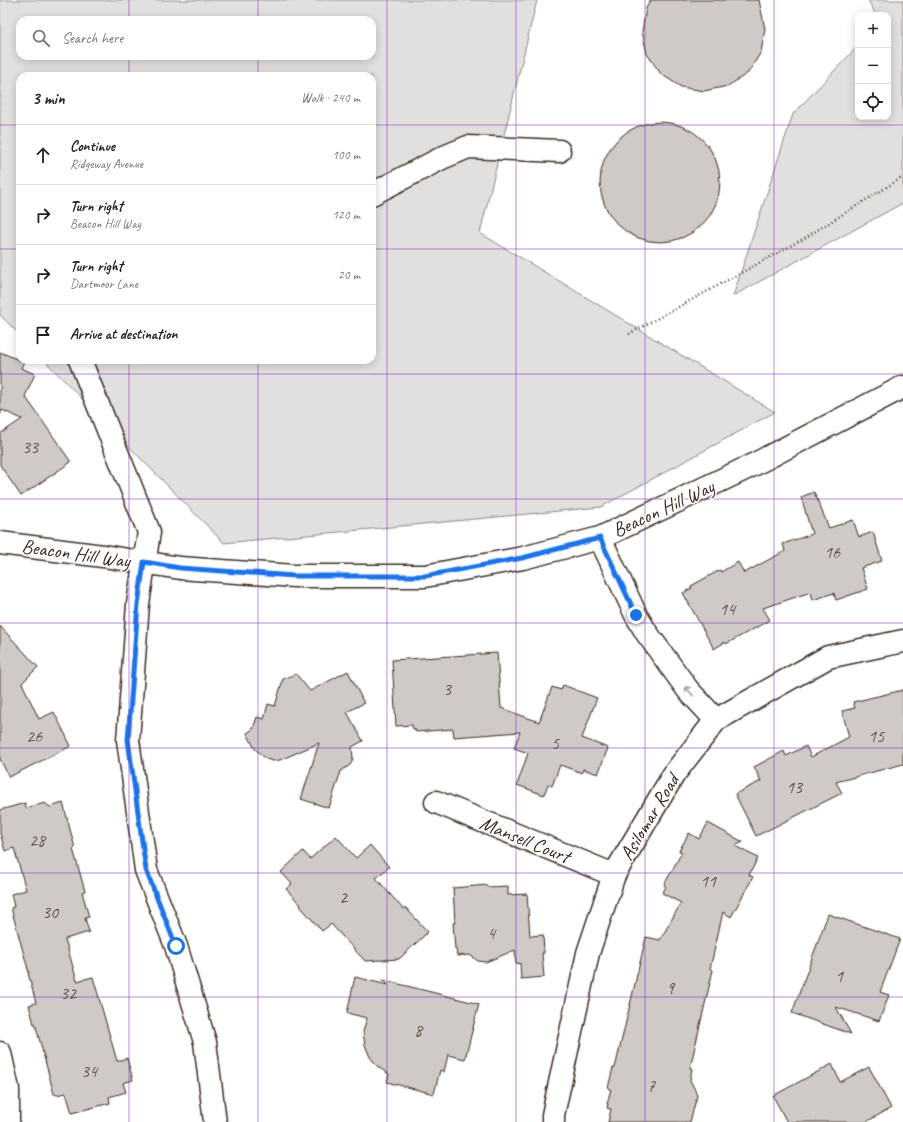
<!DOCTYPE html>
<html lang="en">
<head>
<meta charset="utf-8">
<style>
  body { margin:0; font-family:Caveat,sans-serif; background:#f6f6f6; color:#222 }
  .controls { position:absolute; right:12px; top:12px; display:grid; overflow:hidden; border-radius:8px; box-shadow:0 2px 10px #0003 }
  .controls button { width:36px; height:36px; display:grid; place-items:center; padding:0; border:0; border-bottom:1px solid #e0e0e0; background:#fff; color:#222; font:20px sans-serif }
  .stop { position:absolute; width:12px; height:12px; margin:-9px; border:3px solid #1a73e8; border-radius:50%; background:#fff }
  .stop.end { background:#1a73e8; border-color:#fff; box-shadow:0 1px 4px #0008 }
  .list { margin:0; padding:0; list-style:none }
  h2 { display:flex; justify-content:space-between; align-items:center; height:52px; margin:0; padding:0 16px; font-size:17px }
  h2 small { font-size:13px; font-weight:400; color:#767676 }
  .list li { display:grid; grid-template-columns:26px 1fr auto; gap:12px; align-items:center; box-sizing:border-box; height:60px; padding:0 16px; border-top:1px solid #e0e0e0 }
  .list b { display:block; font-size:15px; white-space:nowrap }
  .list p { margin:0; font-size:13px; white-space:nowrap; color:#767676 }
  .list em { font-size:13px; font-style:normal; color:#767676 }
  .icon { flex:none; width:22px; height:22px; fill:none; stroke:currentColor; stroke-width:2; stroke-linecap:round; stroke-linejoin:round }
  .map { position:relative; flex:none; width:903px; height:1122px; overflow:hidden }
  .search { position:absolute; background:#fff; box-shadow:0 2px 10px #0003; left:16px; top:16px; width:360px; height:44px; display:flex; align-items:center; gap:10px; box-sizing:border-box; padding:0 14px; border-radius:12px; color:#767676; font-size:15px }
  .panel { position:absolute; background:#fff; box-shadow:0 2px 10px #0003; left:16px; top:72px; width:360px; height:292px; border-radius:12px }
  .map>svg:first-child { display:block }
  .green { fill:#e2e0de; stroke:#8e857e; fill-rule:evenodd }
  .building { fill:#cfcac7; stroke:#3b2a1e }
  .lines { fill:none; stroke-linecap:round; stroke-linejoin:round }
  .minor-casing { stroke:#3b2a1e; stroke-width:25 }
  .path { stroke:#3b2a1e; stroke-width:2.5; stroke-dasharray:1 3; stroke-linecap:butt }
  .minor { stroke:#fff; stroke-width:22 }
  .oneway { stroke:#a79f9a }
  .route { stroke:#1a73e8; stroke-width:5 }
  .grid { fill:none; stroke:#7b2cbf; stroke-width:1; stroke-opacity:0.55 }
  .labels { text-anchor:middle; stroke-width:3; stroke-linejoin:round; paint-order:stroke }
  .number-label { font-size:18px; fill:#605248 }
  .street-label { font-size:20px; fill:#3b2a1e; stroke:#fff }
</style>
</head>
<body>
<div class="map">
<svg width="903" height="1122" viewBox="0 0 903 1122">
  <rect width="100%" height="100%" fill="#fff"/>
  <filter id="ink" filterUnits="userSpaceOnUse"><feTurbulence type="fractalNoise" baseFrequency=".025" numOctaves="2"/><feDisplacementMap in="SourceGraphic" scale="8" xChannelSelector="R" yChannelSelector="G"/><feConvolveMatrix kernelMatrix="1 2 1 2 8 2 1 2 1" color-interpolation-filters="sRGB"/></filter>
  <g filter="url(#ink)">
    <path class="green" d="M0 0H537L480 233 775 412 601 507 224 543 44 360H372V76H20V335L0 315ZM20 20H372V56H20Z
      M868 0H903V203L733 296 793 114 858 46V117H888V15H876Z"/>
    <path class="building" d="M651 0H759L765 29 761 52 748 73 728 86 704 91 681 87 661 74 647 54 642 31 646 8Z
      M600 182a60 60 0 1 1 120 0a60 60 0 1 1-120 0Z
      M0 352 24 362 21 368 35 374 25 396 71 462 21 496 0 465V434L22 419 2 410 0 415Z
      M814 492 829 528 853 520 859 537 873 532 882 561 861 568 868 589 836 600 834 593 813 600 811 592 763 608 770 620 726 644 725 642 714 649 683 593 692 588 691 586 720 570 721 572 738 562 744 573 785 551 783 544 812 534 801 497Z
      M0 626 38 667 22 683 39 719 54 712 71 746 9 777 0 759Z
      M497 653 501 708 539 722 552 687 561 690 563 685 597 698 582 738 608 748 598 774 583 769 582 773 560 765 552 786 548 784 544 795 517 785 528 753 514 748 520 732 454 737 453 729 416 732 415 729H413L412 725 396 726 392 660Z
      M348 671 364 703 347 712 363 741 352 747 353 758 352 762 350 765 341 771 329 808 301 799 319 743 280 760 273 761 266 759 255 749 247 733 253 729 257 717 264 719 268 704 275 706 283 679 296 674 310 691Z
      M903 690V764L836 782 842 793 756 836 735 794 761 781 754 767 784 751 786 756 806 746 811 757 849 737 842 711 855 708 853 702Z
      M25 803 26 808 45 803 50 807 63 803 75 848 73 849 85 891 82 892 89 917 85 918 89 932 65 939 77 981 93 977 117 1061 127 1058 133 1080 123 1083 126 1092 109 1097 110 1103 72 1113 66 1093 56 1095 55 1094H54L35 1023 34 1024 29 1005 36 1003 28 973H29L11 908 14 907 11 894 26 890 14 848 5 851 0 833V810Z
      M708 823 743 842 735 846 758 858 749 875 753 877 731 917 723 912 710 969 713 970 690 1068 692 1069 690 1080 695 1090 697 1096 690 1122H608L611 1109 607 1108 608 1104H607L611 1089 608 1088 613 1068H615L646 937 660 940 681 903 662 893 666 887 664 885 682 852 679 851 689 833 699 839Z
      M336 836 356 858 370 845 389 867 376 878 403 909 405 907 428 932 399 959 365 961 331 924 322 931 300 906 301 905 286 889 292 884 281 872 303 851 310 859Z
      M487 885V887L508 886V895L527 894 530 936 543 935 544 953H542L544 977 521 979 520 963 516 964 515 950 486 962 478 961 470 955 457 956 456 949H455L453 923H455L453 888Z
      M828 914 900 939 880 992 889 995 879 1021 836 1007 851 1034 792 1013Z
      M355 977 388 985 383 980 479 1004 465 1059 448 1055 444 1072 440 1070 434 1094 387 1082 389 1074 378 1067 370 1057 365 1045 363 1032 367 1018 347 1013Z
      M832 1064 840 1082 869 1067 891 1108 866 1122H787L773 1096Z"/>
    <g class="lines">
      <g class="minor-casing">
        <path id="minor" d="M372 194 444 157 468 147 559 151
          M80 360 149 532 138 604 128 740 146 870 176 946 205 1042 215 1122
          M600 538 636 615 646 632 688 690 716 720
          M0 543 103 556 180 568 294 576H425L523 558 600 538 755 464 903 387
          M436 802 614 875
          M0 1053 8 1089V1122
          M553 1122V1115L588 953 614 875 674 774 716 720 828 657 903 641"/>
      </g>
      <path class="path" d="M629 334 803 239 903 177"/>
      <use href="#minor" class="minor"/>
    </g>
    <defs><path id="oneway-shaft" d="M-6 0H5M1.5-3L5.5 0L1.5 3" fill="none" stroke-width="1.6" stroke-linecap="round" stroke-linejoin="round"/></defs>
    <use class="oneway" href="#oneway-shaft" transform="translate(689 691) rotate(-131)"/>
  </g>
  <g class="lines" filter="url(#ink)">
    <path class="route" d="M176 946 146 870 128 740 138 604 144 562 180 568 294 576H425L522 558 600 538 636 615"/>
  </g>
  <path class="grid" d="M129 0V20M258 0V20M387 0V1122M516 0V1122M645 0V1122M774 0V1122M129 56V76M258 56V76M0 125H20M372 125H903M0 249H20M372 249H903M129 360V1122M258 360V1122M0 374H903M0 499H903M0 623H903M0 748H903M0 873H903M0 997H903"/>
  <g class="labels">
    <g class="number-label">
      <text x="30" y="453">33</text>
      <text x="832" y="558">16</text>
      <text x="727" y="615">14</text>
      <text x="447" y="695">3</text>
      <text x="34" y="742">26</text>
      <text x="876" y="742">15</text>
      <text x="555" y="749">5</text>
      <text x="794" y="793">13</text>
      <text x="37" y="846">28</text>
      <text x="708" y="887">11</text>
      <text x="343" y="903">2</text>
      <text x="50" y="918">30</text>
      <text x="491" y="939">4</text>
      <text x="839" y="982">1</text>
      <text x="670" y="994">9</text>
      <text x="68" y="999">32</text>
      <text x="418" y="1036">8</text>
      <text x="89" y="1077">34</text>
      <text x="651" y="1092">7</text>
    </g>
    <g class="street-label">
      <text transform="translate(663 508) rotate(-25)" y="7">Beacon Hill Way</text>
      <text transform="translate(76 553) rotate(8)" y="7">Beacon Hill Way</text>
      <text transform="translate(649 817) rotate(-59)" y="7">Asilomar Road</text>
      <text transform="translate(525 839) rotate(22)" y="7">Mansell Court</text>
    </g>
  </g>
</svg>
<div class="controls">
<button>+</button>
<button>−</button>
<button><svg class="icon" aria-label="locate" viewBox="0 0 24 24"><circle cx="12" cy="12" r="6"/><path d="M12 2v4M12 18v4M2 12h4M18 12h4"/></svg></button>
</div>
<div class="stop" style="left:176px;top:946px"></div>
<div class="stop end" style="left:636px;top:615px"></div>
<div class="search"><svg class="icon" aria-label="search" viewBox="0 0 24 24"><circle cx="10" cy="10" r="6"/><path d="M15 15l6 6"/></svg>Search here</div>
<section class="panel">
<h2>3 min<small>Walk · 240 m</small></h2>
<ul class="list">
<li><svg class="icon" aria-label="ahead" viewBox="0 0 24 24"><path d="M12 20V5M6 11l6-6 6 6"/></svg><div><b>Continue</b><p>Ridgeway Avenue</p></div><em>100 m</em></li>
<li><svg class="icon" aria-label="right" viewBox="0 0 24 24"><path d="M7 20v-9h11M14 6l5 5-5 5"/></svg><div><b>Turn right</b><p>Beacon Hill Way</p></div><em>120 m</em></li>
<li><svg class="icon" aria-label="right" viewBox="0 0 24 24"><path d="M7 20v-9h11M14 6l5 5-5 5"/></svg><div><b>Turn right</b><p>Dartmoor Lane</p></div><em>20 m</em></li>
<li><svg class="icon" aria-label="arrive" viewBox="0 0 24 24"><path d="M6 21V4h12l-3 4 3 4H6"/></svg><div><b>Arrive at destination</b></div></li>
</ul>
</section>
</div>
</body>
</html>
